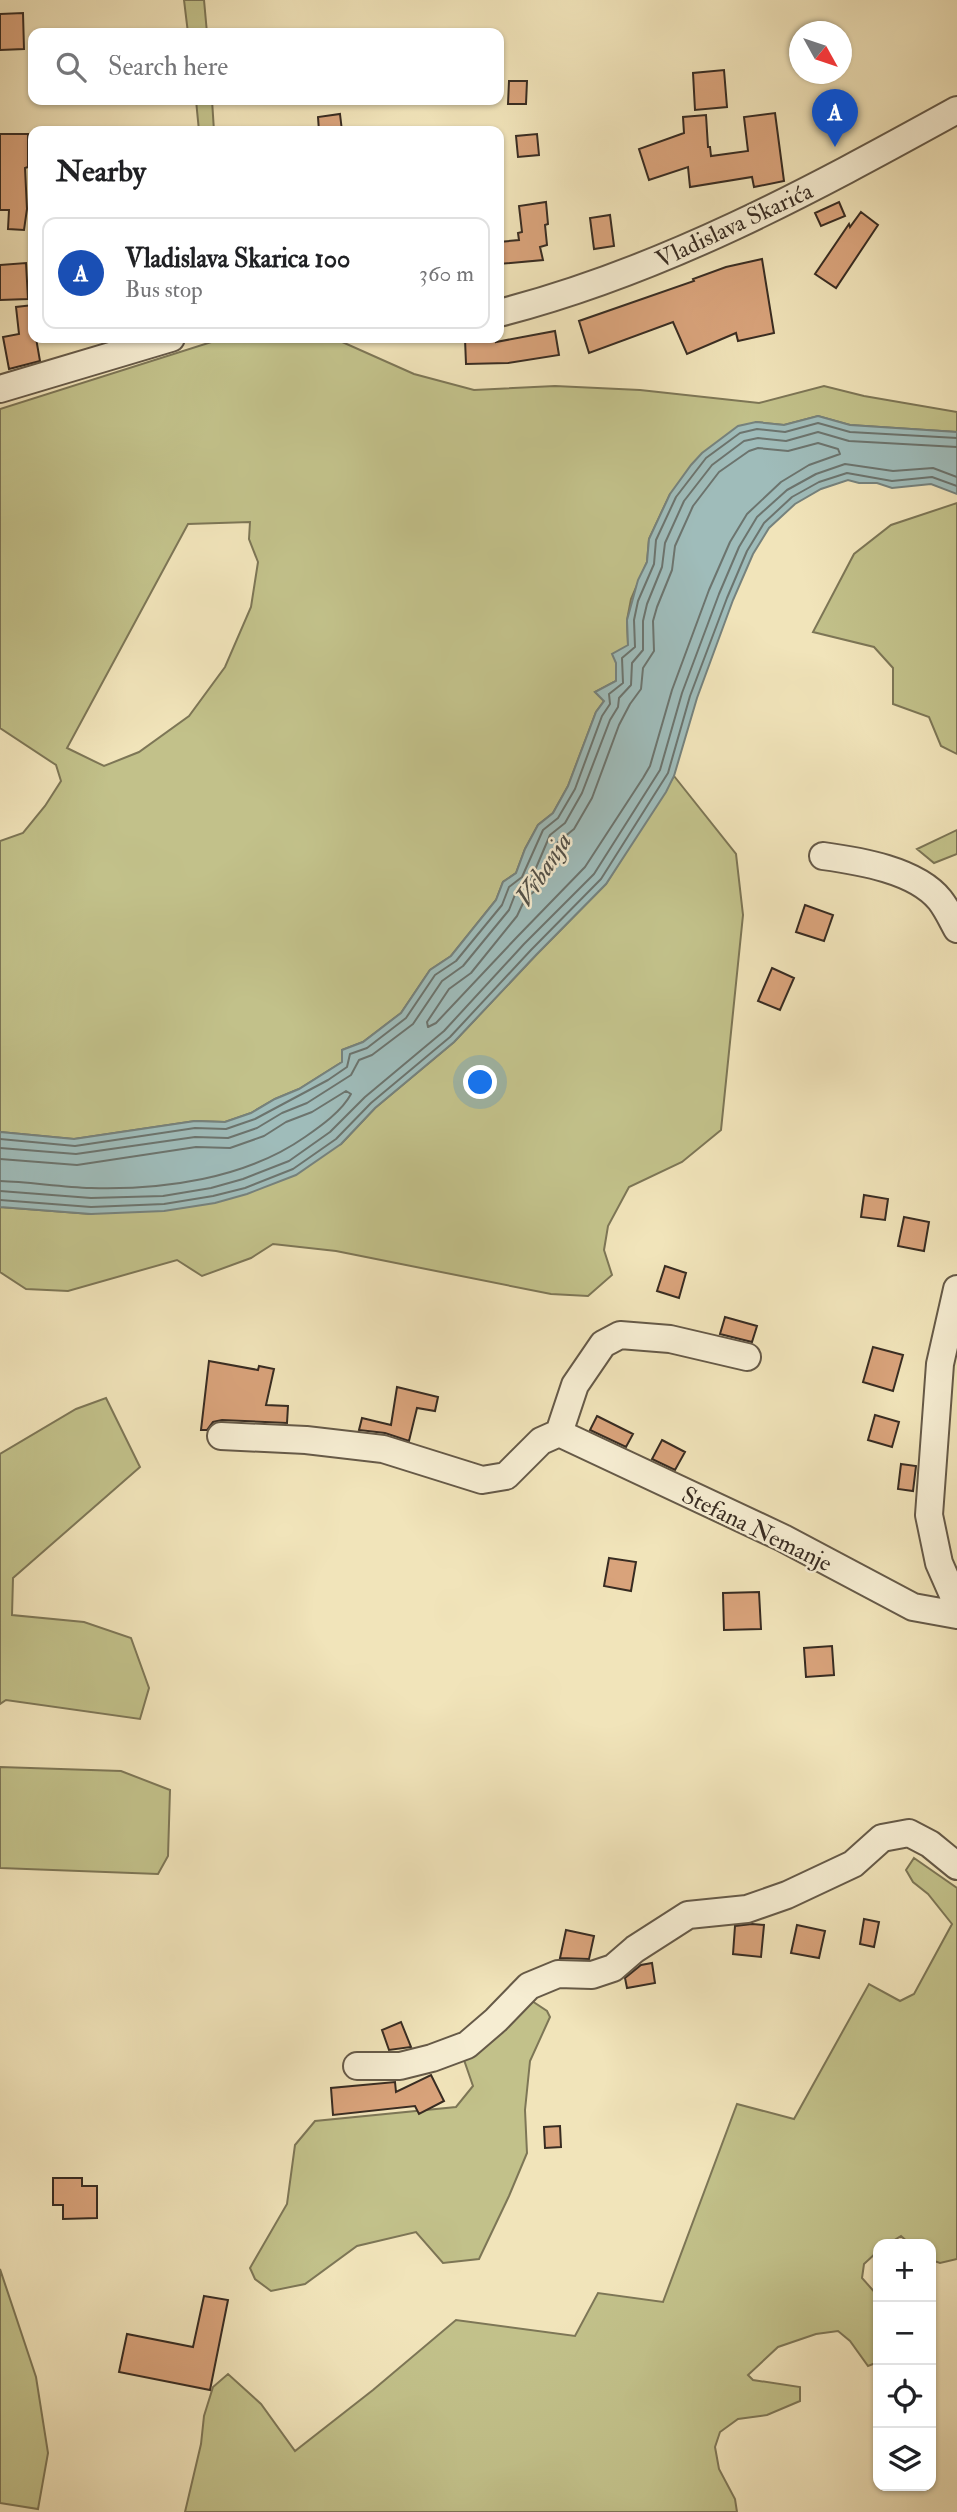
<!DOCTYPE html>
<html lang="en">
<head>
<meta charset="utf-8">
<style>
  body { margin:0; font-family:"IM FELL Double Pica",serif; background:#f6f6f6; color:#202124 }
  .controls { position:absolute; right:21px; bottom:21px; display:grid; overflow:hidden; border-radius:14px; box-shadow:0 2px 5px #0004 }
  .controls button { width:63px; height:63px; display:grid; place-items:center; padding:0; border:0; border-bottom:2px solid #e0e0e0; background:#fff; color:#202124; font:35px sans-serif }
  .compass { position:absolute; left:789px; top:21px; width:63px; height:63px; border-radius:50%; background:#fff; box-shadow:0 2px 5px #0004; rotate:130deg }
  .you { position:absolute; left:481px; top:1083px; width:24px; height:24px; margin:-18px; border:5px solid #fff; border-radius:50%; background:#1a73e8; box-shadow:0 0 0 10px #1a73e833 }
  .badge { display:grid; place-items:center; width:46px; height:46px; border-radius:50%; background:#ea580c; color:#fff; font-size:23px; font-weight:700 }
  .pin { position:absolute; translate:-50% -58px; filter:drop-shadow(0 2px 4px #0008) }
  .pin::after { content:''; position:absolute; top:37px; width:24px; height:21px; background:inherit; clip-path:polygon(0 0,100% 0,50% 100%) }
  .list { margin:0; padding:0; list-style:none }
  h2 { display:flex; justify-content:space-between; align-items:center; height:91px; margin:0; padding:0 28px; font-size:30px }
  h2 small { font-size:23px; font-weight:400; color:#757577 }
  .list li { display:grid; grid-template-columns:46px 1fr auto; gap:21px; align-items:center; box-sizing:border-box; height:112px; margin:0 14px 14px; padding:0 14px; border:2px solid #e0e0e0; border-radius:14px }
  .list b { display:block; font-size:26px; white-space:nowrap }
  .list p { margin:0; font-size:23px; white-space:nowrap; color:#757577 }
  .list em { font-size:23px; font-style:normal; color:#757577 }
  .icon { flex:none; width:38px; height:38px; fill:none; stroke:currentColor; stroke-width:2; stroke-linecap:round; stroke-linejoin:round }
  .map { position:relative; flex:none; width:957px; height:2512px; overflow:hidden }
  .search { position:absolute; background:#fff; box-shadow:0 2px 5px #0004; left:28px; top:28px; width:476px; height:77px; display:flex; align-items:center; gap:18px; box-sizing:border-box; padding:0 24px; border-radius:14px; color:#757577; font-size:26px }
  .panel { position:absolute; background:#fff; box-shadow:0 2px 5px #0004; left:28px; top:126px; width:476px; height:217px; border-radius:14px }
  .map>svg:first-child { display:block }
  .green { fill:#c2c18a; stroke:#7d7656; stroke-width:2; fill-rule:evenodd }
  .water { fill:#9fbcba; stroke:#76827d; stroke-width:2 }
  .lines { fill:none; stroke-linecap:round; stroke-linejoin:round }
  .shore { stroke:#6c746e; stroke-width:2 }
  .building { fill:#d9a37b; stroke:#382c22; stroke-width:2 }
  .minor-casing { stroke:#665a48; stroke-width:30 }
  .minor { stroke:#f6edd2; stroke-width:26 }
  .labels { text-anchor:middle; stroke-width:5; stroke-linejoin:round; paint-order:stroke }
  .street-label { font-size:24px; fill:#382c22; stroke:#f6edd2 }
  .water-label { font-size:26px; font-style:italic; fill:#525048; stroke:#f6edd2 }
</style>
</head>
<body>
<div class="map">
<svg width="957" height="2512" viewBox="0 0 957 2512">
  <rect width="100%" height="100%" fill="#f1e4ba"/>
  <filter id="stains"><feTurbulence type="fractalNoise" baseFrequency=".00286" numOctaves="4"/><feColorMatrix values="0 0 0 0 .2 0 0 0 0 .09 0 0 0 0 .02 0 0 0 .5 -.17"/></filter>
  <radialGradient id="worn" r=".72"><stop offset=".6" stop-color="#630" stop-opacity="0"/><stop offset="1" stop-color="#630" stop-opacity=".3"/></radialGradient>
  <path class="green" d="M184 0H204L207 33H188Z
    M196 100H212L214 131H199Z
    M224 338H310L340 341 414 374 474 390 555 386 640 390 759 403 824 386 864 396 957 412V432L850 425 818 416 784 425 756 422 670 494 649 539 647 562 631 599 627 620 628 645 616 663V681L595 692 604 701 596 712 568 786 553 813 538 825 525 849 516 873 503 882 496 900 451 956 430 970 401 1013 363 1042 342 1050V1062L299 1089 275 1099 251 1113 225 1122 195 1121 74 1139 0 1132V841L23 833 45 806 61 781 56 765 0 728V409ZM250 522 249 539 258 562 251 607 225 667 189 716 139 752 104 766 67 748 188 524Z
    M957 503V754L941 746 929 717 893 704V668L874 647 813 632 854 554 891 525Z
    M674 776 736 854 743 915 721 1130 682 1162 629 1187 608 1226 604 1250 612 1275 588 1296 551 1294 336 1251 273 1244 251 1258 202 1276 177 1260 68 1291 26 1289 0 1272V1207L91 1214 341 1144 375 1108 454 1042 536 955 606 884Z
    M957 830V854L934 863 917 849Z
    M106 1398 140 1467 13 1578 12 1615 84 1622 131 1638 149 1688 140 1719 6 1700 0 1704V1454L76 1409Z
    M0 1767 121 1771 170 1790 168 1856 158 1874 0 1868Z
    M914 1858 957 1888V2259L940 2263 931 2260V2244H910L901 2236 888 2244H878V2251L864 2264 862 2278 878 2296V2362L868 2366 850 2341 838 2331 816 2334 778 2347 748 2375 753 2380 800 2387V2401L767 2415 738 2419 720 2432 715 2447 719 2469 735 2499 737 2512H185L201 2444 204 2416 213 2387 228 2374 261 2404 295 2451 373 2390 456 2320 575 2336 598 2293 663 2302 737 2104 794 2119 869 1984 900 2001 914 1994 952 1924 928 1894 913 1882 906 1870Z
    M532 2001 547 2011 550 2017 530 2061 525 2110 527 2153 509 2196 479 2259 443 2263 416 2232 357 2246 305 2284 271 2291 255 2279 250 2268 287 2204 295 2145 315 2121 456 2107 473 2086 463 2057Z
    M0 2269 36 2377 48 2453 38 2509 0 2503Z"/>
  <path class="water" d="M818 416 850 425 957 432V494L931 484 892 488 877 483H859L848 480 821 489 795 504 769 528 753 554 733 600 697 698 674 776 666 792 606 884 536 955 454 1042 375 1108 341 1144 296 1175 247 1194 215 1203 164 1211 91 1214 0 1207V1132L74 1139 195 1121 225 1122 251 1113 275 1099 299 1089 342 1062V1050L363 1042 401 1013 430 970 451 956 496 900 503 882 516 873 525 849 538 825 553 813 568 786 596 712 604 701 595 692 616 681V663L612 654 628 645 627 620 638 580 647 562 649 539 670 494 691 465 702 453 738 426 756 422 784 425Z"/>
  <g class="lines">
    <path class="shore" d="M818 443 838 449 840 454 809 465 781 482 747 514 730 542 709 590 672 690 650 766 643 778 585 867 517 937 436 1023 428 1027 427 1022 449 989 471 973 517 916 525 899 537 889 558 842 574 829 592 798 619 725 630 704 641 689 643 668 654 651 653 621 657 607 672 570 675 546 693 506 719 472 749 451 758 448 788 451Z
      M0 1139 75 1146 195 1128 226 1129 255 1119 328 1080 347 1067 350 1054 367 1048 406 1018 435 975 456 961 502 905 509 887 522 877 543 830 558 818 575 789 602 716 610 704 609 694 623 683 622 658 635 647 634 620 638 601 654 564 656 540 676 497 706 458 740 433 757 429 785 432 818 423 850 432 957 438
      M0 1148 76 1154 195 1137 228 1138 257 1128 282 1113 307 1103 351 1075 359 1060 372 1055 413 1024 442 981 463 966 509 910 516 892 530 882 550 835 565 823 582 793 610 720 618 707 619 698 631 685 632 663 643 650V621L647 604 662 567 665 543 684 501 712 465 744 441 758 438 786 441 818 432 849 441 957 447
      M0 1159 77 1165 196 1147 230 1148 264 1136 286 1122 312 1112 346 1091 351 1094C342 1111 321 1126 305 1137 245 1179 163 1190 91 1188 60 1187 30 1182 0 1181
      M0 1191 91 1198 163 1196 211 1188 243 1179 289 1161 330 1132 365 1097 444 1031 524 944 594 874 660 770 682 693 719 594 739 547 757 517 787 490 816 474 845 464 893 471 933 468 957 477
      M0 1200 91 1207 164 1204 213 1196 245 1188 293 1169 336 1139 371 1103 450 1037 531 950 601 879 668 773 690 696 727 598 747 551 764 523 792 497 819 482 847 473 892 481 932 477 957 486"/>
  </g>
  <path class="building" d="M23 13 24 49 0 50V14Z
    M724 70 727 107 695 110 693 73Z
    M509 81H527L526 104H508Z
    M775 113 784 181 754 187 752 177 690 187 688 167 649 180 639 149 684 133 683 117 706 115 708 147H710L711 156 748 151 744 117Z
    M340 114 342 131H319L318 117Z
    M0 134H28V167L25 168 27 209 24 230 8 229 9 210H0Z
    M537 134 539 155 518 157 516 136Z
    M546 202 548 224 545 225 547 245 540 247 543 260 499 264V242L519 240 518 233 522 232 519 206Z
    M839 202 845 216 821 226 815 213Z
    M861 212 878 225 836 288 815 274 849 224 850 227Z
    M610 215 614 246 594 249 590 218Z
    M762 259 774 333 738 341 736 333 687 354 673 322 589 353 579 321 694 281 693 279 726 267Z
    M26 263 28 299 0 300V265Z
    M33 305V338H36L40 361 9 369 3 337 19 334 16 307Z
    M555 331 559 355 508 363 466 364 465 339 496 338V342Z
    M805 905 833 915 824 941 796 932Z
    M772 968 794 978 780 1010 758 1001Z
    M864 1195 888 1199 885 1220 861 1217Z
    M904 1217 929 1222 924 1251 898 1246Z
    M665 1266 686 1273 679 1298 657 1291Z
    M725 1317 757 1326 752 1342 720 1334Z
    M873 1347 903 1355 893 1391 863 1382Z
    M209 1361 258 1370 259 1366 274 1369 266 1405 288 1406 287 1423 222 1420 213 1422 207 1430H201Z
    M397 1387 438 1397 435 1411 417 1408 409 1441 385 1433 359 1430 362 1418 391 1425Z
    M875 1415 899 1422 892 1447 868 1440Z
    M597 1416 633 1434 626 1447 590 1430Z
    M662 1440 685 1452 675 1470 652 1459Z
    M901 1464 916 1466 913 1491 898 1489Z
    M609 1558 636 1562 631 1591 604 1586Z
    M759 1592 761 1629 724 1630 723 1593Z
    M832 1646 834 1675 806 1677 804 1648Z
    M864 1919 879 1922 874 1947 860 1944Z
    M752 1924 764 1925 761 1957 733 1954 735 1926Z
    M797 1925 825 1931 819 1958 791 1953Z
    M566 1930 594 1936 589 1959 560 1958Z
    M652 1963 655 1983 627 1988 625 1978 641 1965Z
    M401 2022 411 2047 389 2050 382 2030Z
    M431 2075 444 2101 419 2114 415 2106 333 2115 331 2088 395 2082 396 2092Z
    M560 2126 561 2147 545 2148 544 2127Z
    M53 2178H82V2186H97V2218L63 2219V2205H53Z
    M204 2296 228 2300 210 2390 119 2372 127 2334 193 2347Z"/>
  <g class="lines">
    <g class="minor-casing">
      <path id="minor" d="M499 313C663 271 810 191 957 110
        M0 389 171 338
        M823 856C859 861 916 870 940 900 947 909 952 920 957 929
        M957 1289 940 1364 929 1515 939 1563 957 1604
        M559 1433 575 1385 603 1344 620 1335 670 1339 747 1357
        M221 1436 306 1440 383 1449 482 1480 506 1476 541 1441 559 1433 783 1538 913 1607 957 1615
        M357 2066H400L432 2058 467 2045 496 2020 529 1986 558 1974 592 1975 613 1968 635 1949 688 1915 747 1909 787 1895 853 1864 882 1838 909 1833 930 1844 957 1866"/>
    </g>
    <use href="#minor" class="minor"/>
  </g>
  <g class="labels">
    <g class="street-label">
      <text transform="translate(734 225) rotate(-25)" y="8">Vladislava Skarića</text>
      <text transform="translate(757 1529) rotate(26)" y="8">Stefana Nemanje</text>
    </g>
    <g class="water-label">
      <text transform="translate(543 869) rotate(-57)" y="9">Vrbanja</text>
    </g>
  </g>
  <rect width="100%" height="100%" filter="url(#stains)"/>
  <rect width="100%" height="100%" fill="url(#worn)"/>
</svg>
<div class="controls">
<button>+</button>
<button>−</button>
<button><svg class="icon" aria-label="locate" viewBox="0 0 24 24"><circle cx="12" cy="12" r="6"/><path d="M12 2v4M12 18v4M2 12h4M18 12h4"/></svg></button>
<button><svg class="icon" aria-label="layers" viewBox="0 0 24 24"><path d="M12 4l9 5-9 5-9-5zM3 14l9 5 9-5"/></svg></button>
</div>
<svg class="compass" viewBox="-18 -18 36 36"><path d="M0-13l5 13h-10z" fill="#e53935"/><path d="M0 13l5-13h-10z" fill="#757577"/></svg>
<div class="you"></div>
<div class="pin badge" style="left:835px;top:147px;background:#1a4fb4">A</div>
<div class="search"><svg class="icon" aria-label="search" viewBox="0 0 24 24"><circle cx="10" cy="10" r="6"/><path d="M15 15l6 6"/></svg>Search here</div>
<section class="panel">
<h2>Nearby<small></small></h2>
<ul class="list">
<li><span class="badge" style="background:#1a4fb4">A</span><div><b>Vladislava Skarica 100</b><p>Bus stop</p></div><em>360 m</em></li>
</ul>
</section>
</div>
</body>
</html>
